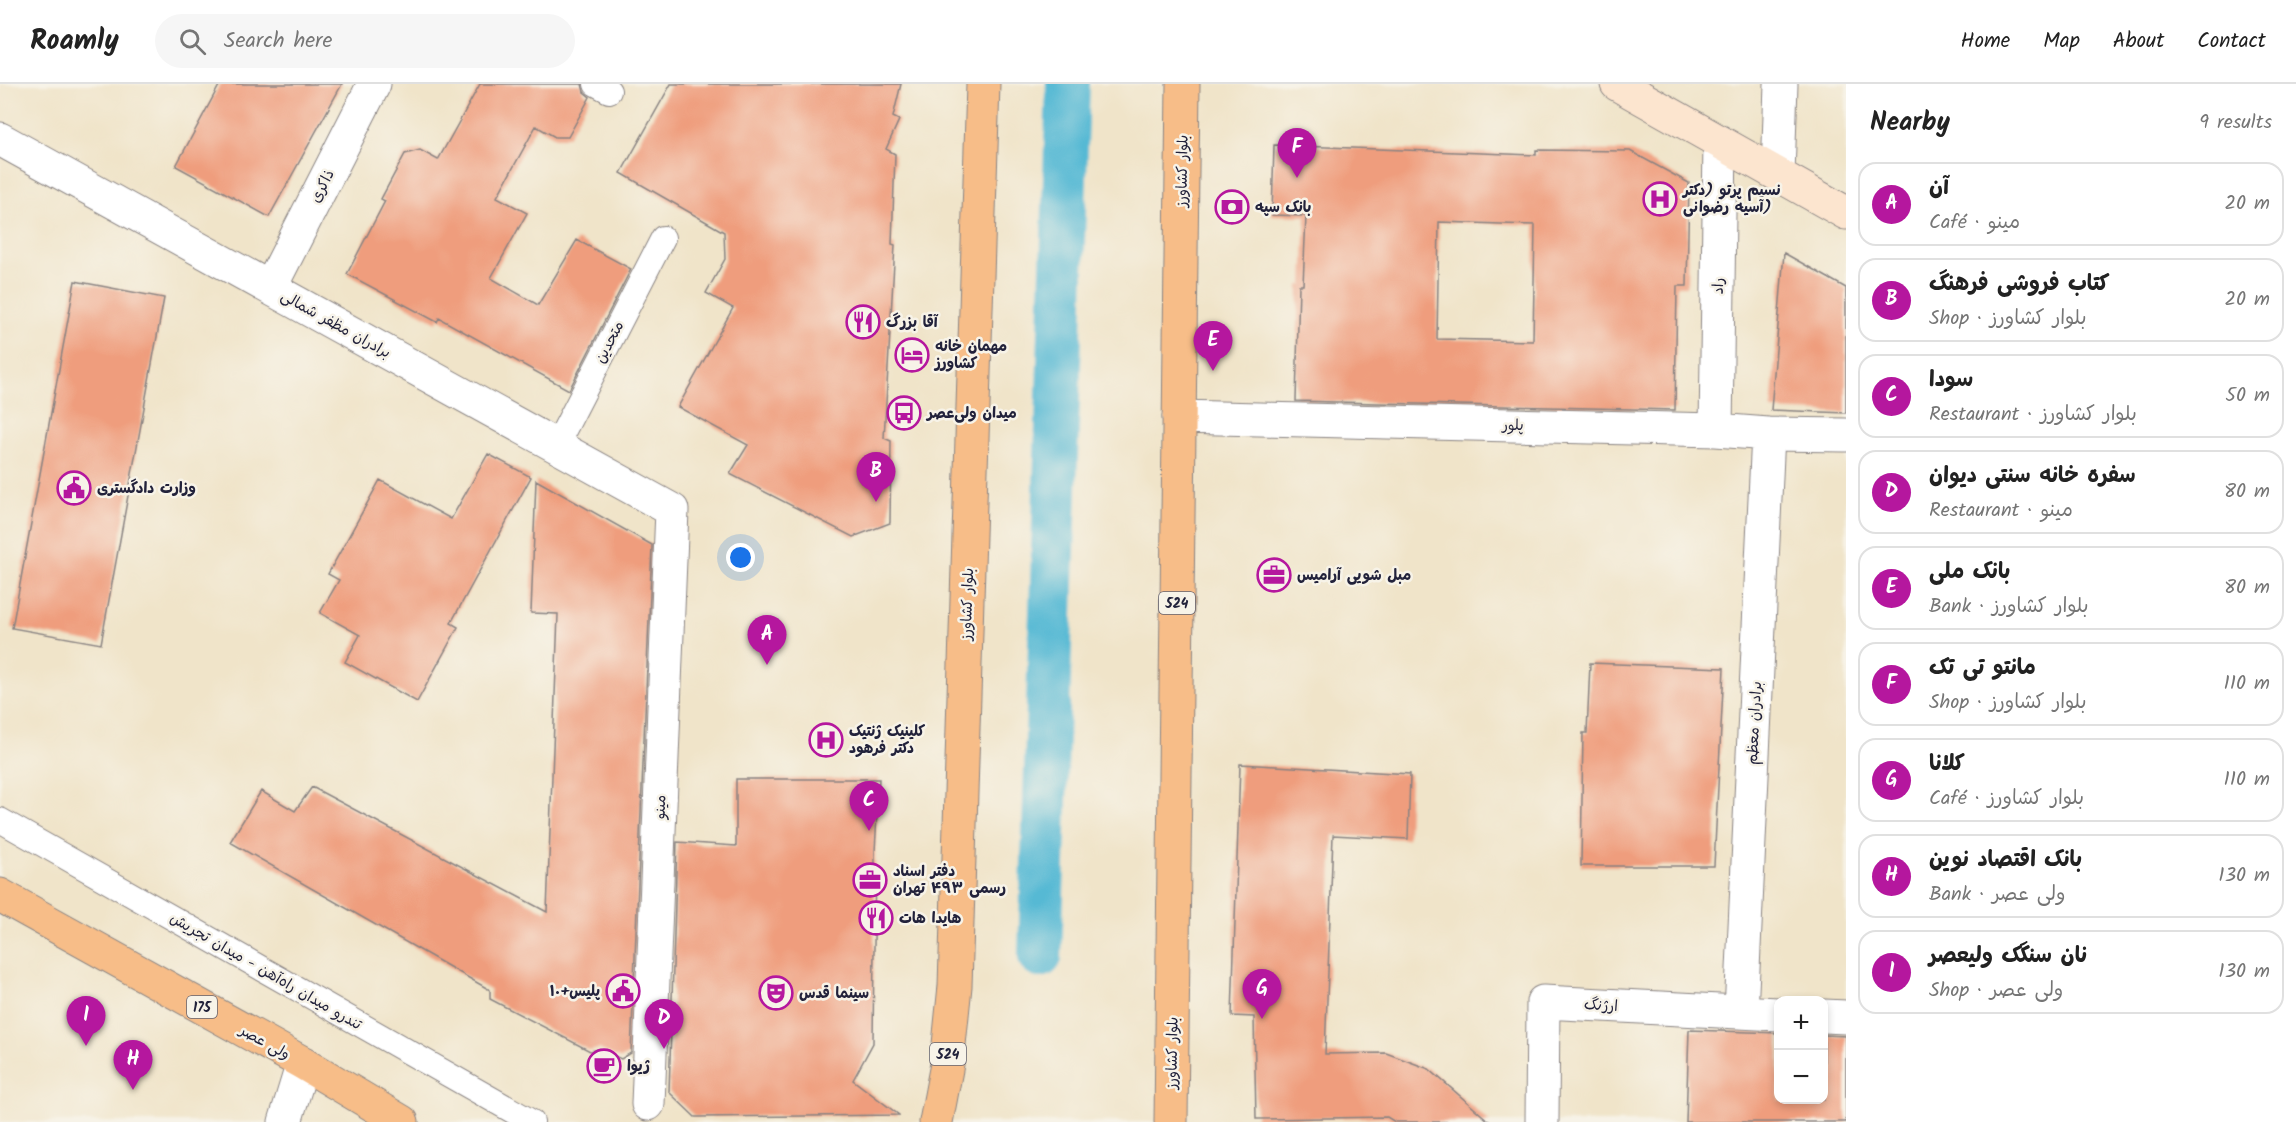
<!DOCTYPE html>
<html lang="en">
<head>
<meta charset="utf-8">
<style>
  body { margin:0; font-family:Kalam,"Playpen Sans Arabic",sans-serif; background:#f6f6f6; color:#222 }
  .controls { position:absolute; right:18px; bottom:18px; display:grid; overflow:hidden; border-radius:12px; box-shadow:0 3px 9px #0003 }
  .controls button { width:54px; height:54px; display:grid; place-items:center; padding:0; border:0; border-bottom:2px solid #e0e0e0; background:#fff; color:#222; font:30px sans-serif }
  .you { position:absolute; left:741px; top:474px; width:21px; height:21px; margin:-15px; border:4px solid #fff; border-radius:50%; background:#1a73e8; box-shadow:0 0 0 9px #1a73e833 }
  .badge { display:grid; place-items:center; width:39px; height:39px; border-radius:50%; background:#b5179e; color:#fff; font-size:20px; font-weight:700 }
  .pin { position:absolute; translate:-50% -50px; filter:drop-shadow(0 2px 3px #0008) }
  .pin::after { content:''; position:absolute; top:32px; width:21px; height:18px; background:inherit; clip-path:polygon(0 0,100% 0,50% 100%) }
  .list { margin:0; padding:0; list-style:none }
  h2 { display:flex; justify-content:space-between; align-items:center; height:78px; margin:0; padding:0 24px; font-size:26px }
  h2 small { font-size:20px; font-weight:400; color:#767676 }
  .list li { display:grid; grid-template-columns:39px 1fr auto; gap:18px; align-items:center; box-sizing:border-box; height:84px; margin:0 12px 12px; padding:0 12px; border:2px solid #e0e0e0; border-radius:18px }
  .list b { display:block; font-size:22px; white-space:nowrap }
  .list p { margin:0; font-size:20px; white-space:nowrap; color:#767676 }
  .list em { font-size:20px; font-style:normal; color:#767676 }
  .icon { flex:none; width:33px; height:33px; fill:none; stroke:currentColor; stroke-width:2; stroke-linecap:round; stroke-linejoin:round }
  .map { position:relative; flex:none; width:1846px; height:1038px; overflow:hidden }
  header { display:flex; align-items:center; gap:36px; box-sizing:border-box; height:84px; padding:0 30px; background:#fff; border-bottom:2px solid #e0e0e0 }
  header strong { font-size:28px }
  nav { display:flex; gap:33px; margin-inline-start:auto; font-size:21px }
  .search { width:420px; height:54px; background:#f6f6f6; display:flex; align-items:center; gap:15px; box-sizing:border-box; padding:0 21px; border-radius:33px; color:#767676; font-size:22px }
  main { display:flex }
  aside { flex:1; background:#fff }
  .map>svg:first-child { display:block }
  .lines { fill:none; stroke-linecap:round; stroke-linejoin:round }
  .canal { stroke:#56b9d4; stroke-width:44 }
  .building { fill:#ef9d7d; fill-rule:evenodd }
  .service-casing { stroke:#898382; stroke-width:26 }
  .minor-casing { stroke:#898382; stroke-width:35 }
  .secondary-casing { stroke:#898382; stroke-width:35 }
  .primary-casing { stroke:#898382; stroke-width:35 }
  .service { stroke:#fff; stroke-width:24 }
  .minor { stroke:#fff; stroke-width:33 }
  .secondary { stroke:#fce5cf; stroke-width:33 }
  .primary { stroke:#f7bd88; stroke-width:33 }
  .labels { text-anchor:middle; stroke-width:5; stroke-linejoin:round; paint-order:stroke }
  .shield { fill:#f7f3e8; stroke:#62616f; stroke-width:1.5 }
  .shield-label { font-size:14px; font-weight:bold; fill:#22223b }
  .street-label { font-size:15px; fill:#22223b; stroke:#f7f3e8 }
  .poi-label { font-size:15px; font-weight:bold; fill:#22223b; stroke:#f7f3e8; text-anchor:start }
</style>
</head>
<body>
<header>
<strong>Roamly</strong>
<div class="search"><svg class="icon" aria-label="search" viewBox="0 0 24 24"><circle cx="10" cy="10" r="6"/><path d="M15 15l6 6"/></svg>Search here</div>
<nav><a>Home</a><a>Map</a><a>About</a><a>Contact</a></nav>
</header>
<main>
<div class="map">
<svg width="1846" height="1038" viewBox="0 0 1846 1038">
  <rect width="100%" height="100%" fill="#f7f3e8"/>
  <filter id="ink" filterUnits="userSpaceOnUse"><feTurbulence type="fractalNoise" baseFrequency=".0167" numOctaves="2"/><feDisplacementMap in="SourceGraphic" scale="12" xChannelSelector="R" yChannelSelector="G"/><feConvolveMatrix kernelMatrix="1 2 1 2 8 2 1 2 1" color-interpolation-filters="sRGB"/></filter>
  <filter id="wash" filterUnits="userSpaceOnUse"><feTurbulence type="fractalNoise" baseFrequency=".008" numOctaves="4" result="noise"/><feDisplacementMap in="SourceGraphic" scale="24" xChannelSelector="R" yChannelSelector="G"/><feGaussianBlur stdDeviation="1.35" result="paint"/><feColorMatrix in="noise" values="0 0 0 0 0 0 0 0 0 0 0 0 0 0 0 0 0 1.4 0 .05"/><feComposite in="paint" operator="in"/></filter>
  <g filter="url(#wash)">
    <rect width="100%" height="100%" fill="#f0e4c9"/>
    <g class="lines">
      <path class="canal" d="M1040 872 1068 0"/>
    </g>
    <g id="blocks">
      <path class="building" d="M220 0H342L269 133 176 82Z
        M480 0H582L584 8 590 13 568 53H555L536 42 497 113 527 129 491 194 538 221 577 156 631 185 569 306 439 234 437 238 347 190 385 117 381 115 405 70 420 66 438 76Z
        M671 0H901L893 33 899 36 886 65 895 70 892 160 895 161 884 354 891 357 890 439 853 453 730 390 748 361 678 323 733 224 706 209 725 175 724 148 621 89Z
        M1274 61 1536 71V66L1630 67 1689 99 1687 202H1677L1675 326 1296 317 1299 201H1303L1306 132 1272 131ZM1439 138 1535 141 1533 257 1437 255Z
        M1784 169 1846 204V329L1771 326Z
        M75 197 164 214 101 560 12 544Z
        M488 370 531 393 451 539 458 543 417 618 345 578 360 551 320 529 339 496 328 490 380 396 451 435Z
        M536 396 652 461 631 969 621 975 599 965 590 967 490 915V906L230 758 261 707 295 727 312 703 547 828 558 530 531 529Z
        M1590 579 1724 584 1714 782H1581L1583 649H1587Z
        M1240 680 1410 690 1408 755 1333 751 1325 970 1386 969 1429 985 1490 1038H1395L1387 1033 1256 1035 1254 933 1232 932Z
        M736 695H879L875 767 873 959 853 996 899 1031 695 1033 669 1008 677 758 736 762Z
        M1689 946 1779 949V1016H1824V951L1846 952V1038H1686Z"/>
    </g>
  </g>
  <g filter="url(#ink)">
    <use href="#blocks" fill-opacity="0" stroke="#898382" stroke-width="1.5"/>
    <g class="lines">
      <g class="service-casing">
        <path id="service" d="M596 0 609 7
          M556 362 663 154
          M0 736 532 1038"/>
      </g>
      <g class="minor-casing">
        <path id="minor" d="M0 55 672 426 648 1020
          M1778 91 1781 0
          M270 204 374 0
          M1179 333 1716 346 1768 350 1846 351
          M1716 346 1720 58
          M1741 928 1768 350
          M1824 932 1846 933
          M285 1038 303 979
          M1542 1038 1543 918 1778 930"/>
      </g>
      <g class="secondary-casing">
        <path id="secondary" d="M1617 0 1846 129"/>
      </g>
      <g class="primary-casing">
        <path id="primary" d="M0 811 303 979 402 1038
          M936 1038 947 980 955 902 983 0
          M1171 1038 1183 0"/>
      </g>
      <use href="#service" class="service"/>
      <use href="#minor" class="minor"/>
      <use href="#secondary" class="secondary"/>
      <use href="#primary" class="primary"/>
    </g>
  </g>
  <defs>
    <g id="hospital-ring" transform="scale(1.725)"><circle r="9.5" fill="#f7f3e8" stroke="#b5179e" stroke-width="1.5"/><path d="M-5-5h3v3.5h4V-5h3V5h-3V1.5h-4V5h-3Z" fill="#b5179e"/></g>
    <g id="bank-ring" transform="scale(1.725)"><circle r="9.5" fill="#f7f3e8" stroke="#b5179e" stroke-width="1.5"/><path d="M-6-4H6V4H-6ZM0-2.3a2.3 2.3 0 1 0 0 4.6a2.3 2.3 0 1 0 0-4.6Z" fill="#b5179e"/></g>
    <g id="restaurant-ring" transform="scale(1.725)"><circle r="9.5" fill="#f7f3e8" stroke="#b5179e" stroke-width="1.5"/><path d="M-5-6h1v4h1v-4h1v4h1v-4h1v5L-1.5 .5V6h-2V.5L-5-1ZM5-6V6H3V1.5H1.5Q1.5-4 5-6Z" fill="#b5179e"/></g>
    <g id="hotel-ring" transform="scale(1.725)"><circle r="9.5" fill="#f7f3e8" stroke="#b5179e" stroke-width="1.5"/><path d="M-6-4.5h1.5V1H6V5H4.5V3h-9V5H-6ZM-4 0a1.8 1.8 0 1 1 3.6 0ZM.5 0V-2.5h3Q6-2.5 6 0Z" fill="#b5179e"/></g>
    <g id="bus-ring" transform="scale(1.725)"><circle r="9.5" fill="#f7f3e8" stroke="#b5179e" stroke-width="1.5"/><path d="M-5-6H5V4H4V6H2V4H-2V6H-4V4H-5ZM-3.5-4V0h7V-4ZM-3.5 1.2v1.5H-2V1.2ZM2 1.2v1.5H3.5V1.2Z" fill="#b5179e"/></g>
    <g id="civic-ring" transform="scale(1.725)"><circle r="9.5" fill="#f7f3e8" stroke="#b5179e" stroke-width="1.5"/><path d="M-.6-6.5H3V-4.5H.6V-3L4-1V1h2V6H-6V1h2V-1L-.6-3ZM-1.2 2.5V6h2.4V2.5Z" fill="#b5179e"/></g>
    <g id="office-ring" transform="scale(1.725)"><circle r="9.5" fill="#f7f3e8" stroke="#b5179e" stroke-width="1.5"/><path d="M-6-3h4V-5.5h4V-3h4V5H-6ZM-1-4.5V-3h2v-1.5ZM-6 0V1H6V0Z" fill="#b5179e"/></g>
    <g id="theatre-ring" transform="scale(1.725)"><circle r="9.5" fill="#f7f3e8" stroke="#b5179e" stroke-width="1.5"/><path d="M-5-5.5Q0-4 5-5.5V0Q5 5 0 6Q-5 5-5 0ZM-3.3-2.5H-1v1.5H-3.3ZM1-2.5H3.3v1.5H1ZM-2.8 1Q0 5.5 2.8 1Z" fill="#b5179e"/></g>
    <g id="cafe-ring" transform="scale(1.725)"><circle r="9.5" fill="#f7f3e8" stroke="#b5179e" stroke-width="1.5"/><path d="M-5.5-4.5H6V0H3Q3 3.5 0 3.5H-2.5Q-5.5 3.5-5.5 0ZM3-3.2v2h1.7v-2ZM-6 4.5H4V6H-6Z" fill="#b5179e"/></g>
  </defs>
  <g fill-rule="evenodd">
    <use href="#hospital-ring" x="1660" y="115"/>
    <use href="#bank-ring" x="1232" y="123"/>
    <use href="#restaurant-ring" x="863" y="238"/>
    <use href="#hotel-ring" x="912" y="271"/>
    <use href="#bus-ring" x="904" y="329"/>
    <use href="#civic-ring" x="74" y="404"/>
    <use href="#office-ring" x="1274" y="491"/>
    <use href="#hospital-ring" x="826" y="656"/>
    <use href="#office-ring" x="870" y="796"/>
    <use href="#restaurant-ring" x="876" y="834"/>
    <use href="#civic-ring" x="623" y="907"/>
    <use href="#theatre-ring" x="776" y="909"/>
    <use href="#cafe-ring" x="604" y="982"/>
  </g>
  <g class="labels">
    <g class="shield">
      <rect x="1159" y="508" width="36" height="22" rx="4.5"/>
      <rect x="187" y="912" width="30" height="22" rx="4.5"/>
      <rect x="930" y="959" width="36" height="22" rx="4.5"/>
    </g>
    <g class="shield-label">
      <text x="1177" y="524">524</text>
      <text x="202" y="928">175</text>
      <text x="948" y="975">524</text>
    </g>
    <g class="street-label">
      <text transform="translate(1182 87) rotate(-89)" y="5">بلوار کشاورز</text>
      <text transform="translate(322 102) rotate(-63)" y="5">ذاکری</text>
      <text transform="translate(1718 202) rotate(-89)" y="5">راد</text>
      <text transform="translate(336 240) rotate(29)" y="5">برادران مظفر شمالی</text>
      <text transform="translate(609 258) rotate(-63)" y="5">متحدین</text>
      <text transform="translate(1513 341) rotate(1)" y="5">پلور</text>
      <text transform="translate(967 520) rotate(-88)" y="5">بلوار کشاورز</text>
      <text transform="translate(1754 639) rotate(-87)" y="5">برادران معظم</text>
      <text transform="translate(660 723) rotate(-88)" y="5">مینو</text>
      <text transform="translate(266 887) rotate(30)" y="5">تندرو میدان راه‌آهن - میدان تجریش</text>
      <text transform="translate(1601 921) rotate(3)" y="5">ارژنگ</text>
      <text transform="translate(265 958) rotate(29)" y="5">ولی عصر</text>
      <text transform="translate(1172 969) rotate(-89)" y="5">بلوار کشاورز</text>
    </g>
    <g class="poi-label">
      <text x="1683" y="111">نسیم پرتو (دکتر<tspan x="1683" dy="17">آسیه رضوانی)</tspan></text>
      <text x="1255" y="128">بانک سپه</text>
      <text x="886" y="243">آقا بزرگ</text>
      <text x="935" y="267">مهمان خانه<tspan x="935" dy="17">كشاورز</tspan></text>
      <text x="927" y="334">میدان ولی‌عصر</text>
      <text x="97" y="409">وزارت دادگستری</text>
      <text x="1297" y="496">مبل شویی آرامیس</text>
      <text x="849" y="652">کلینیک ژنتیک<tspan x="849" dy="17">دکتر فرهود</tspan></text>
      <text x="893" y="792">دفتر اسناد<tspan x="893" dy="17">رسمی ۴۹۳ تهران</tspan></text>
      <text x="899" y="839">هایدا هات</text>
      <text x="600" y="912" text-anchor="end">پلیس+۱۰</text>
      <text x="799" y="914">سینما قدس</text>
      <text x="627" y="987">ژیوا</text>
    </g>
  </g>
</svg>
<div class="controls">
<button>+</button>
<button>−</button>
</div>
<div class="you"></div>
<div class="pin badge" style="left:767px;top:581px">A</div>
<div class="pin badge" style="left:876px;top:418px">B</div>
<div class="pin badge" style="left:869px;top:747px">C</div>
<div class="pin badge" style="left:664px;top:965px">D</div>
<div class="pin badge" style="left:1213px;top:287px">E</div>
<div class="pin badge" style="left:1297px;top:94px">F</div>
<div class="pin badge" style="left:1262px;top:935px">G</div>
<div class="pin badge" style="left:133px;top:1006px">H</div>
<div class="pin badge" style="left:86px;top:962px">I</div>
</div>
<aside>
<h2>Nearby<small>9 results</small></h2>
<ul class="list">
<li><span class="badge">A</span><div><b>آن</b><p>Café · مینو</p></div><em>20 m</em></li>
<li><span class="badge">B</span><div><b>کتاب فروشی فرهنگ</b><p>Shop · بلوار کشاورز</p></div><em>20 m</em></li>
<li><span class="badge">C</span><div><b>سودا</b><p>Restaurant · بلوار کشاورز</p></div><em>50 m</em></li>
<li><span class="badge">D</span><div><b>سفره خانه سنتی دیوان</b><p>Restaurant · مینو</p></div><em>80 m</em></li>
<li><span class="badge">E</span><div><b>بانک ملی</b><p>Bank · بلوار کشاورز</p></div><em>80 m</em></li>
<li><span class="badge">F</span><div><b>مانتو تی تک</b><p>Shop · بلوار کشاورز</p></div><em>110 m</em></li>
<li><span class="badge">G</span><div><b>کلانا</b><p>Café · بلوار کشاورز</p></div><em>110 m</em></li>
<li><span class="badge">H</span><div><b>بانک اقتصاد نوین</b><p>Bank · ولی عصر</p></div><em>130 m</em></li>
<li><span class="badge">I</span><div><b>نان سنگک ولیعصر</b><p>Shop · ولی عصر</p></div><em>130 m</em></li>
</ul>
</aside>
</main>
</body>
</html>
